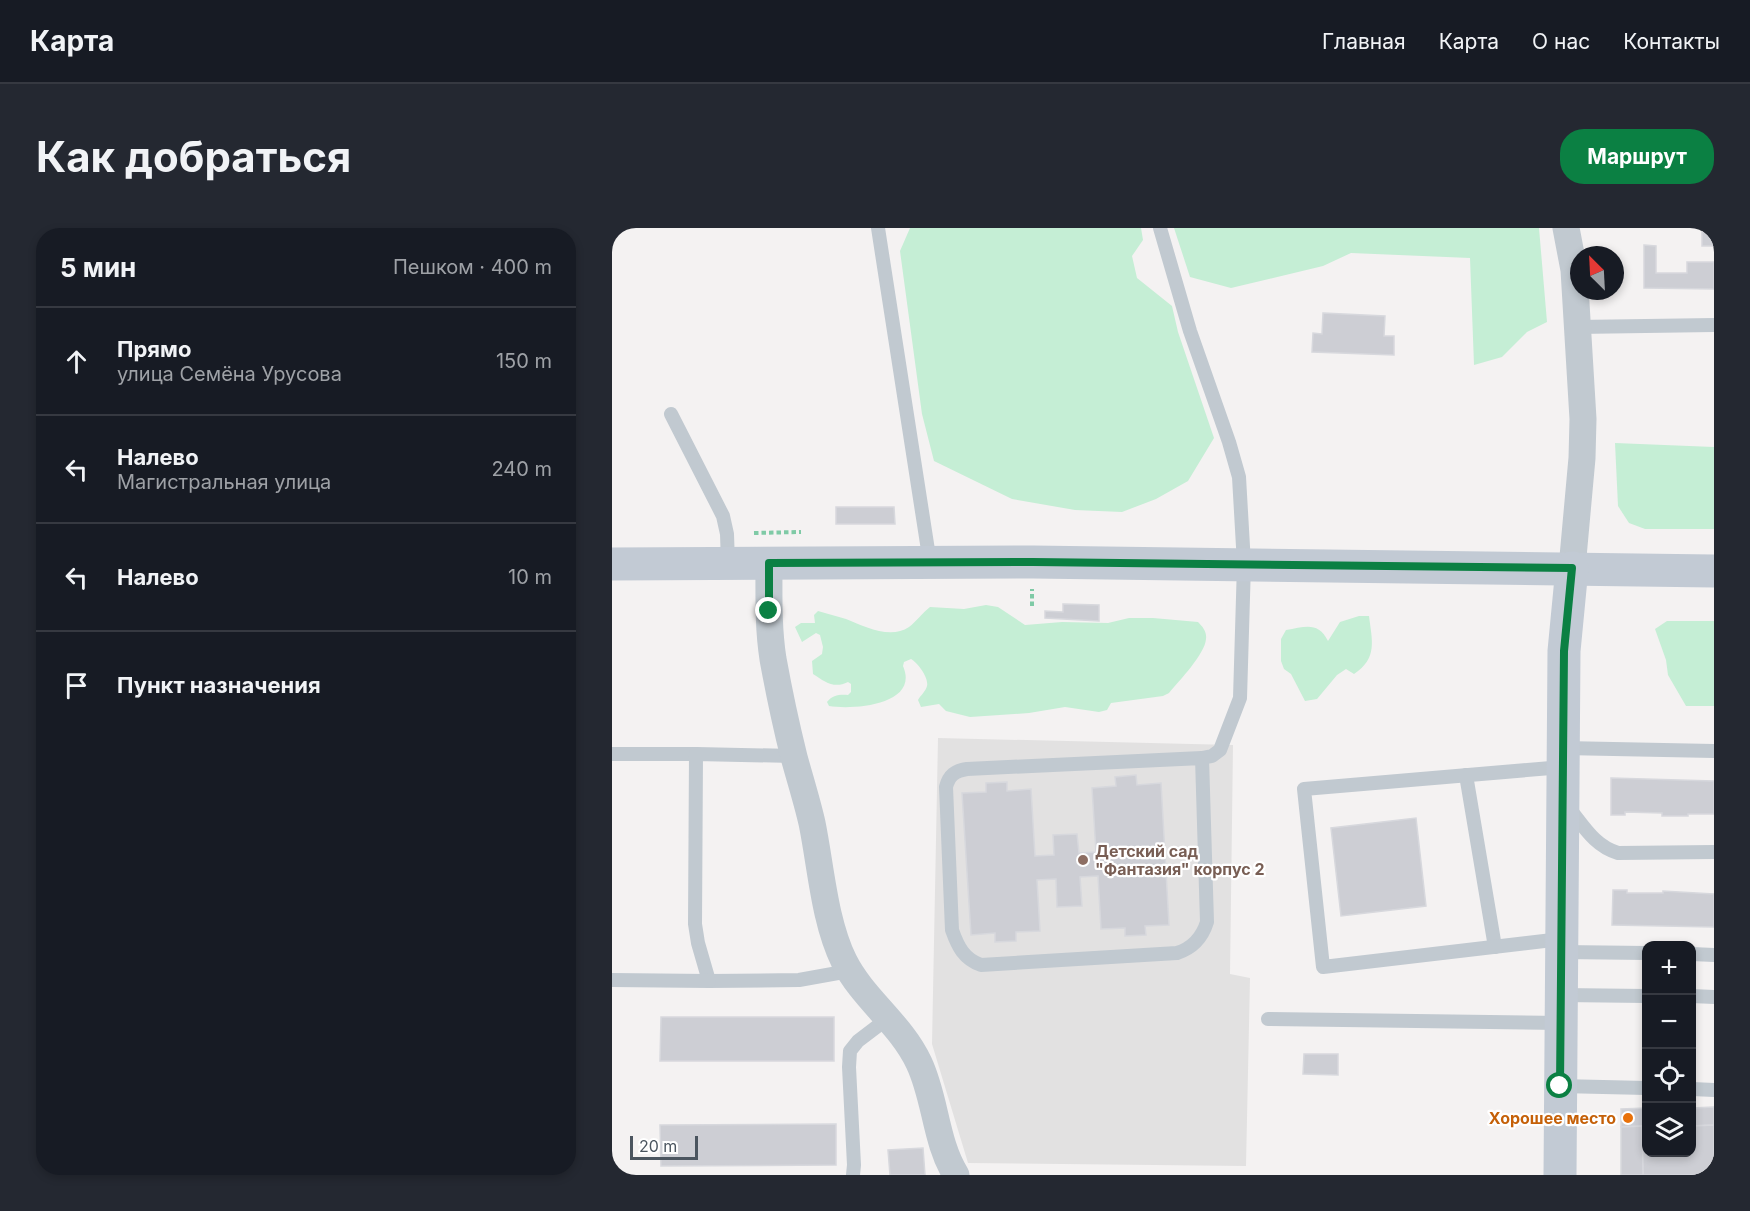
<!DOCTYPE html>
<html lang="ru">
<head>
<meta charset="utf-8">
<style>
  :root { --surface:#171b24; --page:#242831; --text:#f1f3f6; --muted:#9ea1a6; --line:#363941; --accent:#0b8043 }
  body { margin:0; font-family:Inter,sans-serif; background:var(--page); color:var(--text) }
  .controls { position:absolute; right:18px; bottom:18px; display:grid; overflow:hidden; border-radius:12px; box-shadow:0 3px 9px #0003 }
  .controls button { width:54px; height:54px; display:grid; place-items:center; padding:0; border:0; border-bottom:2px solid var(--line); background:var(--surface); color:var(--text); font:30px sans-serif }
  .compass { position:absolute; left:958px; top:18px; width:54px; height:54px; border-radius:50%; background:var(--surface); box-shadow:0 3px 9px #0003; rotate:336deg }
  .scale { position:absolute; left:18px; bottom:15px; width:68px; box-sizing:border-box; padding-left:6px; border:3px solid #4b555f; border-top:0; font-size:16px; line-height:21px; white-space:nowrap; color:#4b555f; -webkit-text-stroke:4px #fff; paint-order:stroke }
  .stop { position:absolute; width:18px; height:18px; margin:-14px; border:4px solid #0b8043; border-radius:50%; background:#fff }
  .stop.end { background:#0b8043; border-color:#fff; box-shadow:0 2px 6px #0008 }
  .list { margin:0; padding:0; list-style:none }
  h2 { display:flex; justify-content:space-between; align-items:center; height:78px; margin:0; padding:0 24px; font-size:26px }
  h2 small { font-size:20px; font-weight:400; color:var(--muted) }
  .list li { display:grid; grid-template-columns:39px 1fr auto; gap:18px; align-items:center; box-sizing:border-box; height:108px; padding:0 24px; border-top:2px solid var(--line) }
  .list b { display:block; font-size:22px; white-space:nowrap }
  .list p { margin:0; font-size:20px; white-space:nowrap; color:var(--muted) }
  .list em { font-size:20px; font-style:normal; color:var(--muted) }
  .icon { flex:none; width:33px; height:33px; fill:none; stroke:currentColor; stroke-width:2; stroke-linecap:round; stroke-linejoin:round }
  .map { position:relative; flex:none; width:1102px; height:947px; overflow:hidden; border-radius:24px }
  header { display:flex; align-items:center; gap:36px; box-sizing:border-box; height:84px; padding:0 30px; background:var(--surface); border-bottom:2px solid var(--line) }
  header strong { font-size:28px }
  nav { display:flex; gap:33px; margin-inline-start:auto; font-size:21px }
  .intro { display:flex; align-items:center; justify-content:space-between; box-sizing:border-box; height:144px; padding:0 36px }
  h1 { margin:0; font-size:42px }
  .button { padding:15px 27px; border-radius:24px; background:var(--accent); color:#fff; font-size:21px; font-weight:700 }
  main { display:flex; gap:36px; padding:0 36px }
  aside { flex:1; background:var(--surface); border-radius:24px; box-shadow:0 3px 9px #0003 }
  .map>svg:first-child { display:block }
</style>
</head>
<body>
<header>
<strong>Карта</strong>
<nav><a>Главная</a><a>Карта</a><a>О нас</a><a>Контакты</a></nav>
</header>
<div class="intro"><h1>Как добраться</h1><a class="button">Маршрут</a></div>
<main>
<aside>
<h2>5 мин<small>Пешком · 400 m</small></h2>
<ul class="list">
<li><svg class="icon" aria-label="ahead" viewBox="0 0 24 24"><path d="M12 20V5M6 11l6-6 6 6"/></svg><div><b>Прямо</b><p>улица Семёна Урусова</p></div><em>150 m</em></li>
<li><svg class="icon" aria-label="left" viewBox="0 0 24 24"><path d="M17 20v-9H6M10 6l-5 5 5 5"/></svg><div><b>Налево</b><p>Магистральная улица</p></div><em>240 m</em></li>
<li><svg class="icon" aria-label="left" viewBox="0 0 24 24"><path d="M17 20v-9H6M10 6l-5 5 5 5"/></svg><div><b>Налево</b></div><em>10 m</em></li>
<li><svg class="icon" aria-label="arrive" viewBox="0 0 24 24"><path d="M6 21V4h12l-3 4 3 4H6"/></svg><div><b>Пункт назначения</b></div></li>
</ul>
</aside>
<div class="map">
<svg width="1102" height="947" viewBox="0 0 1102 947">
  <rect width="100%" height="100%" fill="#f4f2f2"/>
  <polygon fill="#e2e1e1" points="326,510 621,517 618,746 638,750 634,938 356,935 320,816"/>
  <g fill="#c5eed5">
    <polygon points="298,0 529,0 531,12 520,28 525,50 560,78 566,104 602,210 576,253 544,271 510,284 463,282 400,271 322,233 310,186 288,23"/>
    <polygon points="562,0 927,0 935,94 915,104 890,129 862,137 858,30 739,25 711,38 619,60 578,49"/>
    <polygon points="1003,215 1102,219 1102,301 1033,301 1017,295 1006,278"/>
    <path d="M374,377L386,379L413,397L450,394L496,395L517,390H541L586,394C591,399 595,404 594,411C593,426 567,453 557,465L551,468L499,475L495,482L487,484L453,479L417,485L358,489L334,483L327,476L309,479L306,472C308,468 314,463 315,458C317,450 306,435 299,431L292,434L291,438C308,477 241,482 217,478L215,474C220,467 229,466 236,467L239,464V456L236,454C222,461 213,454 201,446L200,433L210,426L211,419L208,407L204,405L190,414L183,399L189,395H203L202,387L206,383C215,386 225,388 234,391C252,398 278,412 297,399C304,394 310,385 318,379L352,381Z"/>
    <path d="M747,388H757C760,413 766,430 742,446L734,441L725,447L705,471L693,473L679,446L672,441L669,433V411L674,402C693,399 706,393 716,413L728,394Z"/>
    <polygon points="1055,393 1102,393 1102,478 1074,478 1056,447 1054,432 1043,401"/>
  </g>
  <g fill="#cdced4" stroke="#d7d8dd" stroke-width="1.5">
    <rect x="1090" y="0" width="12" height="18"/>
    <polygon points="1032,17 1044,18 1044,45 1075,45 1075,34 1102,34 1102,61 1032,60"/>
    <polygon points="711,85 773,88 772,108 782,108 782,127 700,124 701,105 710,106"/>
    <polygon points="224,279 282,279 283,296 224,296"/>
    <polygon points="451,376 487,377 487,393 433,390 433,383 451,384"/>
    <polygon points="524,547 525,557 549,555 557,697 533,698 534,707 513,708 513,700 489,701 486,648 468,649 470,678 445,679 444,651 425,652 428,703 404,704 404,713 383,714 383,705 359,707 350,565 374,564 374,555 395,554 395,563 419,561 423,628 442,627 441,607 465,606 467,625 484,624 480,560 504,558 503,549"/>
    <polygon points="999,550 1102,553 1102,586 1076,586 1076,588 1050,588 1050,585 1013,584 1013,587 999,587"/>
    <polygon points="804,590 814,678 729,688 719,600"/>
    <polygon points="1001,662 1015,662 1015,665 1051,665 1051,663 1102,666 1102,699 1000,697"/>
    <polygon points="49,789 222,789 222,833 48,833"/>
    <polygon points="692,826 726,826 726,847 691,846"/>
    <polygon points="1102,879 1102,897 1080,898 1080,880"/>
    <polygon points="1034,880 1034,898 1009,899 1009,881"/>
    <polygon points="224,896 224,937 49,938 48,897"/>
    <polygon points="1102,897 1102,947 1031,947 1030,898 1034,898 1034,924 1080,924 1080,898"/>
    <polygon points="1030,898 1031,947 1009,947 1009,899"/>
    <polygon points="311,920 313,947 278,947 276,922"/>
  </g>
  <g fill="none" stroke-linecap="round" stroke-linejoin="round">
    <g stroke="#7fcaa6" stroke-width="4" stroke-dasharray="4.5 3" stroke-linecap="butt">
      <polyline points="142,305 189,304"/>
      <polyline points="420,378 420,361"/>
    </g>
    <g stroke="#c1c9d0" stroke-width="14">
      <polyline points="266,0 318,335"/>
      <path d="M548,0L578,103L617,214L627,249L632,336L628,470L608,522L600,528L590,530L355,541C343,543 337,547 334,559L340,702C346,719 352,731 369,737L565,725C581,720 590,710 595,694L590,530"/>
      <polyline points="965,99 1102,97"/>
      <polyline points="59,186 111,288 115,306 116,335"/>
      <polyline points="951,520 1102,523"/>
      <polyline points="0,526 84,526"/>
      <polyline points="182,528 84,526 83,696 86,715 97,753 187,752 237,743"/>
      <polyline points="854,547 883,719"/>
      <path d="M956,579C971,597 982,618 1006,625L1102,624"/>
      <polyline points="949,711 711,739 692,561 951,539"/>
      <polyline points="950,724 1034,725"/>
      <polyline points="1080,726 1102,727"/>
      <polyline points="0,752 97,753"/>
      <polyline points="950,767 1034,768"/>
      <polyline points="1080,768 1102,769"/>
      <polyline points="656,791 948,795"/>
      <polyline points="948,858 1034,860"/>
      <polyline points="1080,861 1102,862"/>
      <polyline points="241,947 242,937 237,839 238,823 246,813 275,791"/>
    </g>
    <g stroke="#c1c9d0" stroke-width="27">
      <polyline points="954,0 962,42 971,191 970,230 960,340"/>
      <path d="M157,335C157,367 156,399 161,431C167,464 174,497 182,529C188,551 195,573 200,595C209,639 212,692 232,733C251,771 289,796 307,835C324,871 323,913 344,947"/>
    </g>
    <g stroke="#c2cad4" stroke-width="33">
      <polyline points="0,336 421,334 1102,343"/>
      <polyline points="948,947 952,423 960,340"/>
    </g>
  </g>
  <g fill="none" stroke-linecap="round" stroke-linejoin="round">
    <polyline stroke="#0b8043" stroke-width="8" points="157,383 157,335 421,334 960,340 952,423 948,858"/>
  </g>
  <circle fill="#8d6e63" stroke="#fff" stroke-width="2" cx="471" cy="632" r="6"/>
  <circle fill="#e8710a" stroke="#fff" stroke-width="2" cx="1016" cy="890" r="6"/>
  <g text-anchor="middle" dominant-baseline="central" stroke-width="4.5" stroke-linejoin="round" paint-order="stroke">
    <g font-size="16" font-weight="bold" fill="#785e54" stroke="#fff" text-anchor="start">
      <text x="483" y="623">Детский сад<tspan x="483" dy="18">"Фантазия" корпус 2</tspan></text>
    </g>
    <g font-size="16" font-weight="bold" fill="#c56008" stroke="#fff" text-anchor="end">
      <text x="1004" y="890">Хорошее место</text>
    </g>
  </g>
</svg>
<div class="controls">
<button>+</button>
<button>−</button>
<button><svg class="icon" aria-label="locate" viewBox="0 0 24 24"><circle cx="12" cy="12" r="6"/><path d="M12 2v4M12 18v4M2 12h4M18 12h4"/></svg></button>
<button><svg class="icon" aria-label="layers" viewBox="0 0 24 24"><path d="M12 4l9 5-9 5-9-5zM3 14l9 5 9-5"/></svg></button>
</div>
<svg class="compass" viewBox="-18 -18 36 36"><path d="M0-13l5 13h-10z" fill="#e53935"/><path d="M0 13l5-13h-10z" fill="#9ea1a6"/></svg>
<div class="scale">20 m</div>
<div class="stop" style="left:948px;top:858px"></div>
<div class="stop end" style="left:157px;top:383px"></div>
</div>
</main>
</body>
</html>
